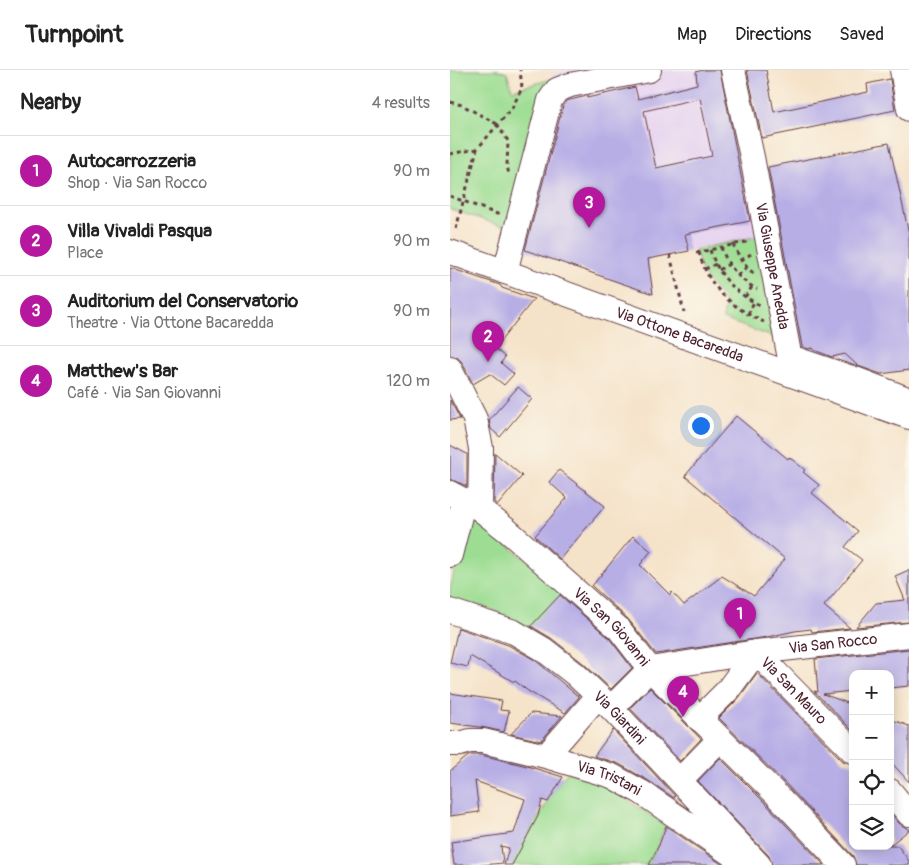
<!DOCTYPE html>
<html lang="en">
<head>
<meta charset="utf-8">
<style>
  :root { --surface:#fff; --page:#f2f2f2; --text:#222; --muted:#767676; --line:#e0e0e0; --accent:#b5179e }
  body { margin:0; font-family:Pangolin,sans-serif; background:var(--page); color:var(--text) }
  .controls { position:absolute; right:15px; bottom:15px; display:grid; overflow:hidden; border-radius:10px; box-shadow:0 2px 12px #0003 }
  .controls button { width:45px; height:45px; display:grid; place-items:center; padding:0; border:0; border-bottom:1px solid var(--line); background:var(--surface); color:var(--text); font:25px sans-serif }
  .you { position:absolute; left:250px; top:355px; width:18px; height:18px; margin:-12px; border:4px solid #fff; border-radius:50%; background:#1a73e8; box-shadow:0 0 0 8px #1a73e833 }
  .badge { display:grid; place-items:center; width:32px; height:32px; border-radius:50%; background:var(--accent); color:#fff; font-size:16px; font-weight:700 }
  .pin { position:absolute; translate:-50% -41px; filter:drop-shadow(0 1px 2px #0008) }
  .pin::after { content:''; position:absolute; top:26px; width:18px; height:15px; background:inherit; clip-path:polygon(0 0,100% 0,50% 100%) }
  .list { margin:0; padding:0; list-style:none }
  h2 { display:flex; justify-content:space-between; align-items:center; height:65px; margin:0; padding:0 20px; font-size:21px }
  h2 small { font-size:16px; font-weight:400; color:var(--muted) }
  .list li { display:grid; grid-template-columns:32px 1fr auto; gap:15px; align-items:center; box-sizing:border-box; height:70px; padding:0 20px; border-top:1px solid var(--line) }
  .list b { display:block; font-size:19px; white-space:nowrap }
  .list p { margin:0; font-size:16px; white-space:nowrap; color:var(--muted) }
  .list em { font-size:16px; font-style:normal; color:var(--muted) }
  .icon { flex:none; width:28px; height:28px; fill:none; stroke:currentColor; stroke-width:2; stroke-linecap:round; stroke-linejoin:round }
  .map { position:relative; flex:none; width:459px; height:795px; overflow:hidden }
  header { display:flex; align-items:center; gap:30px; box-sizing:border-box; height:70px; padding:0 25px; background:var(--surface); border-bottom:1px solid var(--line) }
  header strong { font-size:24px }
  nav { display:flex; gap:28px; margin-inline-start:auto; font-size:18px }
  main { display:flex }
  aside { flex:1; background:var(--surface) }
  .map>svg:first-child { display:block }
</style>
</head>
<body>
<header>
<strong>Turnpoint</strong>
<nav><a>Map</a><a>Directions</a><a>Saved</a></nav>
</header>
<main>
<aside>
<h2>Nearby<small>4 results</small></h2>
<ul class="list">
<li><span class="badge">1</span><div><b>Autocarrozzeria</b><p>Shop · Via San Rocco</p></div><em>90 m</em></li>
<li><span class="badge">2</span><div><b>Villa Vivaldi Pasqua</b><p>Place</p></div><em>90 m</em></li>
<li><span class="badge">3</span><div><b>Auditorium del Conservatorio</b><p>Theatre · Via Ottone Bacaredda</p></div><em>90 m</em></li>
<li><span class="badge">4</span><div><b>Matthew's Bar</b><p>Café · Via San Giovanni</p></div><em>120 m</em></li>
</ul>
</aside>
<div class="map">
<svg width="459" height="795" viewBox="0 0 459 795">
  <rect width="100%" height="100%" fill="#fbf7ec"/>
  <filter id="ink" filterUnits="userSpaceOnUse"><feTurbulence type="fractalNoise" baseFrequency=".02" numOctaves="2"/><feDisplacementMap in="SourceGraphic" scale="10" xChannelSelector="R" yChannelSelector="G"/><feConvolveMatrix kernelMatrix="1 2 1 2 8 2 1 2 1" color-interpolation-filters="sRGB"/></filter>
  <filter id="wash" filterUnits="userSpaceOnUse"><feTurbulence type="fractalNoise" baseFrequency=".0096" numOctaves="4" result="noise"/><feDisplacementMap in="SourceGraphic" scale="20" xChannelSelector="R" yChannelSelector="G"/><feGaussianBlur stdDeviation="1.12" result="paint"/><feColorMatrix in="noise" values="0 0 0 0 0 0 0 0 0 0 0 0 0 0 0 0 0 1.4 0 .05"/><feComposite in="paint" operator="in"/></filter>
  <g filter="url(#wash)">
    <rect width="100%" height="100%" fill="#f5e3c9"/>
    <polygon fill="#e6d2f0" points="120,0 289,0 309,166 198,189 203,224 70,179 103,14 102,4"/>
    <g fill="#9ddd93" stroke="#747e5f">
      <polygon points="0,0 49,0 57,3 62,20 102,9 103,14 61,159 0,139"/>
      <polygon points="309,166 331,270 273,249 275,235 273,229 257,210 251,199 245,180"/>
      <path d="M17,447L33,456L115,520L80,558C51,543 33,534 0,531V519Z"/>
      <polygon points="119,702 152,714 216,755 199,795 60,795 98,731 113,707"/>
    </g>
    <g id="blocks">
      <g fill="#b7aee6" fill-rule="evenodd">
        <path d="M253,0H270L300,151L235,164L239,181L198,189L203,224L75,180L113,36L116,31L137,26V28L185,17L188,29L247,14L246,2ZM250,28L262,86L206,98L194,41Z"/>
        <polygon points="297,0 316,0 324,42 418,22 417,14 440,9 445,40 312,68"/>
        <polygon points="439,73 459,164 459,300 431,304 408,296 395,284 382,287 364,280 363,278 358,279 352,276 318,97"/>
        <polygon points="0,198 50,215 52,218 84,229 45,278 55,287 51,293 64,304 54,315 40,304 23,314 12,292 7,287 0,285"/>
        <polygon points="68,317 82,329 50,367 41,359 39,350"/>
        <polygon points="0,330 10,349 0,350"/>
        <polygon points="286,346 338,389 339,387 355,400 353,402 369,415 362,423 408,461 395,477 412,490 374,536 400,558 362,562 361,559 345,561 317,567 206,584 178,549 142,516 183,466 201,481 190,495 220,525 222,522 234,535 272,506 304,526 335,489 235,406"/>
        <polygon points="0,375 17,384 17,416 0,409"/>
        <polygon points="45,383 72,406 48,435 44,432"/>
        <polygon points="109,400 155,436 110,489 85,466 117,428 99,412"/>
        <polygon points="459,500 459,552 406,557 426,533 455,530 445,506"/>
        <polygon points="110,525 159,568 182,598 161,619 133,593 101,568 81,556"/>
        <polygon points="8,558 58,575 85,590 129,627 115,643 78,621 65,611 64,612 20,586 18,597 0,593"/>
        <polygon points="459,579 459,616 440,618 440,604 403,604 403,621 373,624 403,635 403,661 364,621 368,622 365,589"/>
        <polygon points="307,603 393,691 403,694 403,776 448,776 459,791 459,795 406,795 403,786 337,715 269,648 288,629"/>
        <polygon points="200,618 251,669 230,691 180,638"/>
        <polygon points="0,623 52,631 50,640 59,641 54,662 36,658 0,653"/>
        <polygon points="81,643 112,646 91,671 61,664"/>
        <polygon points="440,649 459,656 459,712 440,691"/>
        <polygon points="163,660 225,726 224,728 199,711 169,694 144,686"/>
        <polygon points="22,685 31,685 77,696 113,707 98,732 92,730 88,746 62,795 54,795 59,778 51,776 53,793 32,795 4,795 1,772 64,763 75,729 25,711 29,742 0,746 0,701 18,686"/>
        <polygon points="270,688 317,735 374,795 322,795 319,786 248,711"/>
        <polygon points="440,743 449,753 459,760 440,775"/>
        <polygon points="216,756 273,795 199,795 209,775"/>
      </g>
    </g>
  </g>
  <g filter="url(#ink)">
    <use href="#blocks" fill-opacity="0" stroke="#643c43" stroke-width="1"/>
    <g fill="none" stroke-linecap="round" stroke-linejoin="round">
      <g stroke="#643c43" stroke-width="26">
        <g id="minor">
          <path id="s1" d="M283,0L302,87L343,305"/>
          <polyline points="452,0 459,39"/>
          <path id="s2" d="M0,182L459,347"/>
          <polyline points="55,202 100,30 107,20 120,15 199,0"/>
          <polyline points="346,289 405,309 457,329"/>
          <polyline points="0,299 25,349 31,378 30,439"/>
          <path id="s3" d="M0,423L30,439L58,461L169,559L200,599L327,725L393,795"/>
          <polyline points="0,485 14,430"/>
          <path id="s4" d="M0,541L64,562L93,579L125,604L161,638L309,795"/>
          <path id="s5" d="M306,582L403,681"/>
          <path id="s6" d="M161,638L200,599L306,582L459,565"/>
          <polyline points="249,649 277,621 306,582"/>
          <path id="s7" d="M0,674H10L20,671H33L96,686L162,706L191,722L290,790"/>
          <polyline points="96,686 148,626"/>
          <polyline points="230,710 269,670"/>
          <polyline points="440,721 459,744"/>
        </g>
      </g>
      <g stroke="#643c43" stroke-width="3" stroke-dasharray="4 4" stroke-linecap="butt">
        <polyline points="0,32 12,35 47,54"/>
        <polyline points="47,54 58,71 57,95 59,105"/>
        <polyline points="0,84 27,79"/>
        <polyline points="0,126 47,144 51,143"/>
        <polyline points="6,159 27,79 62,38 72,18 70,0"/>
        <polyline points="283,174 292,192 304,204"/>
        <path d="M271,177C277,195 290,211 307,219"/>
        <path d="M260,180C268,205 286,224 310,235"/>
        <path d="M249,182C257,216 282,238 314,252"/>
        <polyline points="246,183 295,172 297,175"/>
        <polyline points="220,185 234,242"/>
        <polyline points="291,190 301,184"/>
        <polyline points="255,199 266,194"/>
        <polyline points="269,200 279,194"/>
        <polyline points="288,205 297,197"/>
        <polyline points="295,227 302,217"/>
        <polyline points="298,244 304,232"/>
      </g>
      <use href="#minor" stroke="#fff" stroke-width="24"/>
    </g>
  </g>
  <g text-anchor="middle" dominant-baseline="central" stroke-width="4.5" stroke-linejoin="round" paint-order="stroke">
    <g font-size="15" fill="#4a1f2b" stroke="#fbf7ec">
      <text stroke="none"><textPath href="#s1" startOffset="200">Via Giuseppe Anedda</textPath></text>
      <text stroke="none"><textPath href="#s2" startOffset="244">Via Ottone Bacaredda</textPath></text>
      <text stroke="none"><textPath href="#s3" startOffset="211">Via San Giovanni</textPath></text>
      <text stroke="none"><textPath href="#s6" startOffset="240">Via San Rocco</textPath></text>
      <text stroke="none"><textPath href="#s5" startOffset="54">Via San Mauro</textPath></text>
      <text stroke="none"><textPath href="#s4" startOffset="204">Via Giardini</textPath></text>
      <text stroke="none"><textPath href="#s7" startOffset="165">Via Tristani</textPath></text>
    </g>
  </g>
</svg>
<div class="controls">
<button>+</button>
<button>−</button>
<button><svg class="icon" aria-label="locate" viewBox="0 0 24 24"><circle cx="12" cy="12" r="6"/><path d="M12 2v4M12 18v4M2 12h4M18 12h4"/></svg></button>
<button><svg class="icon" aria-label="layers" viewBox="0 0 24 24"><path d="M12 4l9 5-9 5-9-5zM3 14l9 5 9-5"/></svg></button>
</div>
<div class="you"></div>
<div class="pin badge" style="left:290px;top:569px">1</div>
<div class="pin badge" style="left:38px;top:292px">2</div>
<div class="pin badge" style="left:139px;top:158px">3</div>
<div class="pin badge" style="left:233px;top:647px">4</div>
</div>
</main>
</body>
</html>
